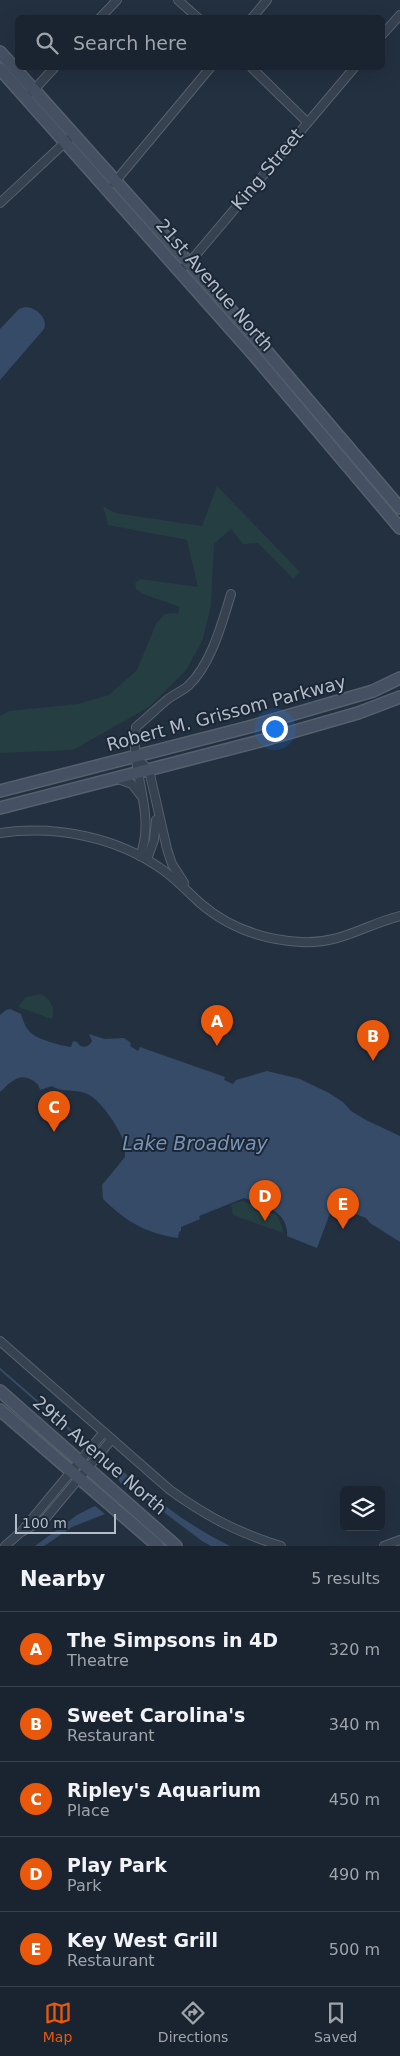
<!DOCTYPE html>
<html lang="en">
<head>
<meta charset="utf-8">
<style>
  :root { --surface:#1a2430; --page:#232c38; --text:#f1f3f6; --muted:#9fa4ab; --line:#38414c; --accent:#ea580c }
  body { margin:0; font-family:"DejaVu Sans",sans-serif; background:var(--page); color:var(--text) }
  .controls { position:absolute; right:15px; bottom:15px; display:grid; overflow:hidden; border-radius:8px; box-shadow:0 5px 20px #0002 }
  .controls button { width:45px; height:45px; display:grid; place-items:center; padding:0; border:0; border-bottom:1px solid var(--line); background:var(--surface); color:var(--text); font:25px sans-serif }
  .scale { position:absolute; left:15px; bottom:12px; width:101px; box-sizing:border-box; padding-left:5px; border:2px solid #b3bdca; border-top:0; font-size:14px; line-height:18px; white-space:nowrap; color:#b3bdca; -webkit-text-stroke:4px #1c2735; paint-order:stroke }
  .you { position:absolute; left:274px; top:728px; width:18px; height:18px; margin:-12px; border:4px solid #fff; border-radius:50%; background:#1a73e8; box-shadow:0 0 0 8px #1a73e833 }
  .badge { display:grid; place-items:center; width:32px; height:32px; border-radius:50%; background:var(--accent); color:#fff; font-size:16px; font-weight:700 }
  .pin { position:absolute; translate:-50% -41px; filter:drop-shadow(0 1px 2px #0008) }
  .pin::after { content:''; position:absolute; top:26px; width:18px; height:15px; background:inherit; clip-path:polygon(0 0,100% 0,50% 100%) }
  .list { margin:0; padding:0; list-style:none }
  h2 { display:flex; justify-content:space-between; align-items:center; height:65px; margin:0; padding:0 20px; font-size:21px }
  h2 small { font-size:16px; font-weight:400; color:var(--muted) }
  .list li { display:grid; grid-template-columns:32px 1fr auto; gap:15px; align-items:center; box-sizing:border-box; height:75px; padding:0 20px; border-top:1px solid var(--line) }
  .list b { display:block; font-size:19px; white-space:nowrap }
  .list p { margin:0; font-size:16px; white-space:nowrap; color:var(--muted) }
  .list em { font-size:16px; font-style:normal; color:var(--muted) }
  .icon { flex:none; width:28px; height:28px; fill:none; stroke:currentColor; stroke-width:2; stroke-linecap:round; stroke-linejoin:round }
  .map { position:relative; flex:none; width:400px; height:1546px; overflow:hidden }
  .search { position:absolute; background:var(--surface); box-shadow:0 5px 20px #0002; left:15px; right:15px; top:15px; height:55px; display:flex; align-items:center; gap:12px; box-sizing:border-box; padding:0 18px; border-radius:8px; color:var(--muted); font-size:19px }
  .sheet { height:440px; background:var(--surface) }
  nav { display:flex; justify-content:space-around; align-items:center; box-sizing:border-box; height:70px; border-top:1px solid var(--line); background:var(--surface); font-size:14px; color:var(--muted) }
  nav a { display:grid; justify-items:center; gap:2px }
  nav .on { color:var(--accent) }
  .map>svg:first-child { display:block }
</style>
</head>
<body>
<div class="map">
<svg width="400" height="1546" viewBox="0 0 400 1546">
  <rect width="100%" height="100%" fill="#233040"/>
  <g fill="#253e41">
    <polygon points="217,486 300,572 293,579 258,543 243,544 231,529 214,544 211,605 203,639 187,669 149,707 73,750 0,753 0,716 9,711 78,704 109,695 137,670 156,624 164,614 178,613 180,607 143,594 136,589 135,583 140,579 198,587 187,540 108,525 103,506 115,513 202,526"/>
    <path d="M41,994C51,1000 56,1008 52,1019L18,1007L26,997Z"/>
    <polygon points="243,1201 277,1215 282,1227 283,1233 233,1215 231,1204"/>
  </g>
  <g fill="#354b68">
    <path d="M25,307C36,307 48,318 44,329L0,380V329L19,309Z"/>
    <path d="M10,1009L21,1014C23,1020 25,1027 30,1032C36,1039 62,1046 71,1047L73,1041L77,1042L80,1046C86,1048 89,1046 92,1041L89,1034L104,1039L124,1038L131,1043L130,1046L138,1051L140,1047L225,1077L224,1080L233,1084L236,1080L267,1071L300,1079L329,1093L343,1102L351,1111L366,1120L400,1136V1242L370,1223L366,1218L333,1205L317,1248L287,1236C289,1212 264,1205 244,1198L199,1216L200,1219L181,1227V1231L179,1232L178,1238C145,1233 127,1222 103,1199L102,1185L125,1157C125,1154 125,1149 125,1146C122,1131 99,1097 85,1093C73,1089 62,1093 52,1086L40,1090C39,1085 37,1083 32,1080C19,1072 10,1083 0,1092V1015L6,1010Z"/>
    <path d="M108,1457C142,1491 187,1525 230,1546H211L202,1541L137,1492L122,1485L105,1460Z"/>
    <polygon points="95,1506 105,1514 72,1527 44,1546 35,1546 77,1515"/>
  </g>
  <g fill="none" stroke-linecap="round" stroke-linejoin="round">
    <polyline stroke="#354b68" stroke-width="2" points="0,1369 84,1442"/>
    <g stroke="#55606d" stroke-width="10">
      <g id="minor">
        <polyline points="178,0 198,18"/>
        <polyline points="100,18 117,0"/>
        <polyline points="252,18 267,0"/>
        <polyline points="382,35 400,15"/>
        <polyline points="252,68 307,122"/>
        <polyline points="32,92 54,68"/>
        <polyline points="114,183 210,68"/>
        <polyline points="0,203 74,134"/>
        <polyline points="179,270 189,263 354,68"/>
        <polyline points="135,757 149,770 167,849 172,864 184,883"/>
        <polyline points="118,779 132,784 142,797"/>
        <path d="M0,833C56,825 117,837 163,870C177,880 188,892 200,903C229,928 264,940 301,942C342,944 364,925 400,916"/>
        <path d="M140,856C157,812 129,772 136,727C147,718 157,708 168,699C175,694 182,691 188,686C211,665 222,623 231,594"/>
        <polyline points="147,859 154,840 156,820"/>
        <path d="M0,1341L170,1490C206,1516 238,1533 281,1546"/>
        <polyline points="23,1531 45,1519 112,1439"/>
        <polyline points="5,1546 21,1532 104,1432"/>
        <polyline points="384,1546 400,1540"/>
      </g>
    </g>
    <g stroke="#55606d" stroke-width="14">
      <g id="secondary">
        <polyline points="0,52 246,327 400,508"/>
        <polyline points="0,69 253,354 400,528"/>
        <polyline points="0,791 249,727 373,691 400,678"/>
        <polyline points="0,808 264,740 358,713 400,697"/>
        <polyline points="0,1391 176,1546"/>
        <polyline points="0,1410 158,1546"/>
      </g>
    </g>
    <use href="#minor" stroke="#374250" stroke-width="8"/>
    <use href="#secondary" stroke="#455163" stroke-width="11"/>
  </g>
  <g text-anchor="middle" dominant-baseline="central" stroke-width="4" stroke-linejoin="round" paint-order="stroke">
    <g font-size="18" fill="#b3bdca" stroke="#1c2735">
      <text transform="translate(267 169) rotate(-50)">King Street</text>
      <text transform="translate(215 285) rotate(49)">21st Avenue North</text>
      <text transform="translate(226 713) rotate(-15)">Robert M. Grissom Parkway</text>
      <text transform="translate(100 1455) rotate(41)">29th Avenue North</text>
    </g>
    <g font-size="19" font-style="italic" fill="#7993b4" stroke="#1c2735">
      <text x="195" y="1143">Lake Broadway</text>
    </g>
  </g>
</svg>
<div class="controls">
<button><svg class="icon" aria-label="layers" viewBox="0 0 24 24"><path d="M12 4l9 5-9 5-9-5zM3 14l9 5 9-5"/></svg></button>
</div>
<div class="scale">100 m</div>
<div class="you"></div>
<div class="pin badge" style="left:217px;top:1046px">A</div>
<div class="pin badge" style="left:373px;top:1061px">B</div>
<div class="pin badge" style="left:54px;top:1132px">C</div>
<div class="pin badge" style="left:265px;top:1221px">D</div>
<div class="pin badge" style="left:343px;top:1229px">E</div>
<div class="search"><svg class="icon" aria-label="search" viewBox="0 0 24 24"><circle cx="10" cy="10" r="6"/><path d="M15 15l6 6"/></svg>Search here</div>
</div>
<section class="sheet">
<h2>Nearby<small>5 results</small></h2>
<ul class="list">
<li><span class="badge">A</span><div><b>The Simpsons in 4D</b><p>Theatre</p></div><em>320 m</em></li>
<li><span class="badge">B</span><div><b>Sweet Carolina's</b><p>Restaurant</p></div><em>340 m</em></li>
<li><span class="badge">C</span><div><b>Ripley's Aquarium</b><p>Place</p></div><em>450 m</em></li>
<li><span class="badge">D</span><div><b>Play Park</b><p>Park</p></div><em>490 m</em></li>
<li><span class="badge">E</span><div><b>Key West Grill</b><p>Restaurant</p></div><em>500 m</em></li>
</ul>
</section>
<nav>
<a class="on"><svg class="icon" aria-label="map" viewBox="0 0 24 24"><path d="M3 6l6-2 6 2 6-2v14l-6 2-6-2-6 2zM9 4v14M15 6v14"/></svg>Map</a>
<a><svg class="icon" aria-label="directions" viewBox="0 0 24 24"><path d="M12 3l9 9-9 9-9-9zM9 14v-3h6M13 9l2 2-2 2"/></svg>Directions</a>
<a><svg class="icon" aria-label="saved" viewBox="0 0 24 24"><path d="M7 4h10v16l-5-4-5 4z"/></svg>Saved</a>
</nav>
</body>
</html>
